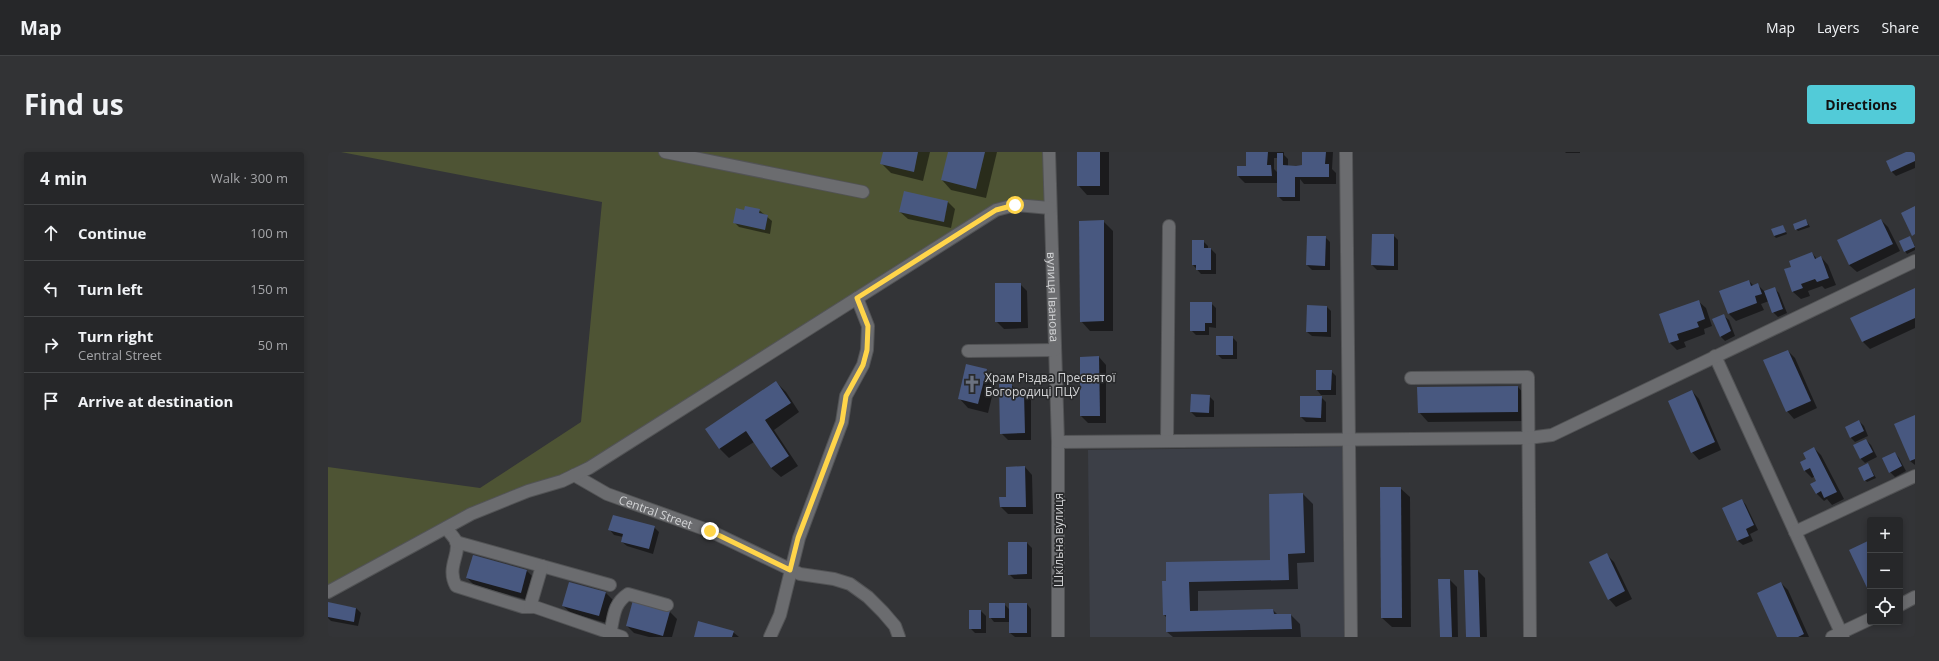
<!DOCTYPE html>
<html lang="en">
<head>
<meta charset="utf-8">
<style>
  :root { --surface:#262729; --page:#323335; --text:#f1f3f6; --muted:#a4a5a8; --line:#424446; --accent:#52cbd8 }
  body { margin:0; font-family:"Open Sans",sans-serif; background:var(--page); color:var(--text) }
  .controls { position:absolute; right:12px; bottom:12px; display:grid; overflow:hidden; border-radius:4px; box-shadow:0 2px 6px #0003 }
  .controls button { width:36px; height:36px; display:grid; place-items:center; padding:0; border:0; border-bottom:1px solid var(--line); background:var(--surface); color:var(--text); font:20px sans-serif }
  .stop { position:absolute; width:12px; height:12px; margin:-9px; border:3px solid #ffd54a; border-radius:50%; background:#fff }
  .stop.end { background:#ffd54a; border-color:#fff; box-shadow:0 1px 4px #0008 }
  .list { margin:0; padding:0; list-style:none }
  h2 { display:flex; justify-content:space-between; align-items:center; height:52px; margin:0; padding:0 16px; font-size:17px }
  h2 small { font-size:13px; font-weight:400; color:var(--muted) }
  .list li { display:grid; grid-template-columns:26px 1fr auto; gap:12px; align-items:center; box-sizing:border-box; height:56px; padding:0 16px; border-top:1px solid var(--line) }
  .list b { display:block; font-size:15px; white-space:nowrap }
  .list p { margin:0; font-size:13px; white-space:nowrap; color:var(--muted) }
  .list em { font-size:13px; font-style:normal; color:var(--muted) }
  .icon { flex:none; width:22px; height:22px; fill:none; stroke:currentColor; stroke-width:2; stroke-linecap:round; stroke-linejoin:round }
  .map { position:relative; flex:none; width:1587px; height:485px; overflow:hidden; border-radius:4px }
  header { display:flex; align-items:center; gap:24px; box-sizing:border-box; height:56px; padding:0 20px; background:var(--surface); border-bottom:1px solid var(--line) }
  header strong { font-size:19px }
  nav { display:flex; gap:22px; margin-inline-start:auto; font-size:14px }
  .intro { display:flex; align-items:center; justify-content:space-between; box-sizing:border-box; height:96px; padding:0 24px }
  h1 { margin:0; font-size:28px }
  .button { padding:10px 18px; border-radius:4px; background:var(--accent); color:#111; font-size:14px; font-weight:700 }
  main { display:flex; gap:24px; padding:0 24px }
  aside { flex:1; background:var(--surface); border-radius:4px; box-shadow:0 2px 6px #0003 }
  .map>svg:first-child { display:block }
</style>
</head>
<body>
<header>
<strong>Map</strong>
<nav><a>Map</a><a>Layers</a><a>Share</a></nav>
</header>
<div class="intro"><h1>Find us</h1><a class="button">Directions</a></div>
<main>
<aside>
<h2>4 min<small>Walk · 300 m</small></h2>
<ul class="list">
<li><svg class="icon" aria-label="ahead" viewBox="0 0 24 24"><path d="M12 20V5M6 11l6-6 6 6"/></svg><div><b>Continue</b></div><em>100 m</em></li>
<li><svg class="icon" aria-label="left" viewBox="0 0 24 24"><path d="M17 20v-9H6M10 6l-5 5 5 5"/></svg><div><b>Turn left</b></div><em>150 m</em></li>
<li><svg class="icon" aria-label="right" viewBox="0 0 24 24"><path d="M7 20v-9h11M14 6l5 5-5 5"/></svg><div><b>Turn right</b><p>Central Street</p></div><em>50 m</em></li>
<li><svg class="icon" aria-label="arrive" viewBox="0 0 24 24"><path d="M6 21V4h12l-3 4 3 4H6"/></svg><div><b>Arrive at destination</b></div></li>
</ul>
</aside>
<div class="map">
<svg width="1587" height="485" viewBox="0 0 1587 485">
  <rect width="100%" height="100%" fill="#333437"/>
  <polygon fill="#3c3f47" points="1015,295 1017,485 762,485 760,298"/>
  <polygon fill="#4e5434" points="13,0 721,0 722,56 687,53 261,316 200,339 0,440 0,315 152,336 253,270 274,50"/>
  <g fill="#0007" fill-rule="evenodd">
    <polygon points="556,0 602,0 595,29 563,21 553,11"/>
    <polygon points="621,0 669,0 658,46 623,38 614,28"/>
    <polygon points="750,0 781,0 781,43 759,43 750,33"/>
    <path d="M919,0H956V3L960,7V14L969,16V14H975V0H1005L1004,17L1008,21V32H976L972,27V49H955L950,44V31H917L910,24L919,15ZM946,6H950V21L946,17Z"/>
    <polygon points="1237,0 1252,0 1252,1 1238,1"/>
    <polygon points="1581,0 1587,0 1587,16 1568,24 1564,20 1559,10"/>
    <polygon points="620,50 627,57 623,76 580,67 572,60"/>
    <polygon points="431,58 444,69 442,82 411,75 406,70 417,59"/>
    <polygon points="1478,68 1482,75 1470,79 1468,77"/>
    <polygon points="1553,68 1560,75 1572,99 1529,120 1521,113"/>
    <polygon points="775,69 785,79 785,179 762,179 753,169"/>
    <polygon points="1455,74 1459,82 1448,86 1446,84"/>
    <polygon points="1065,83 1070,88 1070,118 1049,118 1044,113"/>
    <polygon points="980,85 997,85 1002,90 1002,118 984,118 979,113"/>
    <polygon points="1582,85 1587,94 1587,98 1579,102 1577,99"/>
    <polygon points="875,89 880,94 880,97 883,97 888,102 888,122 873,122 865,113"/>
    <polygon points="1484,101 1489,107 1493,105 1500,113 1508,133 1497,137 1494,134 1480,139 1482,144 1473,147 1465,140 1457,118 1465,115"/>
    <polygon points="1421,129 1426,134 1430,133 1437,140 1446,136 1451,141 1459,161 1450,165 1445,160 1441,149 1433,152 1436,158 1408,169 1401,162"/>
    <polygon points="692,132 699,139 700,176 676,177 668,169"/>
    <polygon points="1587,137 1587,176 1542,197 1535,190"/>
    <polygon points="1370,149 1378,156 1384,174 1376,177 1377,182 1356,190 1358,195 1349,198 1342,191"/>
    <polygon points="883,151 888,156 888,176 881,175 881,183 868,183 863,178"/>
    <polygon points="999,155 1003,159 1003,185 984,184 979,180"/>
    <polygon points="1396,164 1401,168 1407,184 1397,189 1392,184"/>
    <polygon points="904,185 909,190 909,207 894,207 889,202"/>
    <polygon points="1460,199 1467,206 1489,256 1466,267 1459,259"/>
    <polygon points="771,205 778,213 778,271 760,271 753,264"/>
    <polygon points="658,218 668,228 660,261 640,256 631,246"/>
    <polygon points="1003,219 1008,224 1008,243 993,243 989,238"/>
    <polygon points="448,230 458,240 471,260 446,278 470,314 453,325 443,316 426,290 401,306 392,297 379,278"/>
    <polygon points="683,233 703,248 703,288 680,288 673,281"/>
    <polygon points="1190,235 1199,245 1199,269 1100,270 1091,260"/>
    <polygon points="1364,239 1371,247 1393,298 1371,308 1364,300"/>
    <polygon points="881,244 886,249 886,265 868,265 863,260"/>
    <polygon points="993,245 998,250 998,270 978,270 973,265"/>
    <polygon points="1587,264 1587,313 1582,309"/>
    <polygon points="1531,269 1536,274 1540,284 1527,290 1523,286"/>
    <polygon points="1538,288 1543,293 1549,305 1537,311 1532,306"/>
    <polygon points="1486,296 1493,303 1516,347 1504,353 1499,347 1496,349 1488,341 1490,329 1487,324 1484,326 1477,319 1473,311 1479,307"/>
    <polygon points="1567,301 1571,306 1578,319 1567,325 1562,320"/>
    <polygon points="1540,312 1548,326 1539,330 1537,328"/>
    <polygon points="697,315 704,323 705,362 680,362 673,355"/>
    <polygon points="1072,336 1082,345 1083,475 1064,475 1054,466"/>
    <polygon points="975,342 985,352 986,410 969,411 970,437 870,439 870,459 945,458 950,463 963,463 972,472 973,485 845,485 839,480 839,466 836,463 839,430 943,409 942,343"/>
    <polygon points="1414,348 1418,353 1430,378 1422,382 1425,389 1415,393 1410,389"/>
    <polygon points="326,375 331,380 325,402 299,394 294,390 295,385 286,383 282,378"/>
    <polygon points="699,391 704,396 704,427 686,427 681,422"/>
    <polygon points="1278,402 1286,410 1304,447 1288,455 1281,447"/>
    <polygon points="199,419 206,426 200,448 146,433 139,426"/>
    <polygon points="1150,419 1157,426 1159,485 1139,485"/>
    <polygon points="1122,428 1129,435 1130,485 1113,485"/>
    <polygon points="1453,431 1460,438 1481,485 1450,485"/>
    <polygon points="278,441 285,448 279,471 243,461 235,454"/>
    <polygon points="305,450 342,460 349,467 344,485 321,485 306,481 299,474"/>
    <polygon points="1,452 28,456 33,461 30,474 3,469 0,466"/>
    <polygon points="676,452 682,458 699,452 703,457 703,485 687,485 682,481 682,470 666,470 662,465"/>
    <polygon points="653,459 658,464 658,481 647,481 642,476"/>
    <polygon points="405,480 411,485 367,485"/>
  </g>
  <g fill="#485880">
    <polygon points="555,0 590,0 586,20 552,12"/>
    <polygon points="620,0 657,0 648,37 613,28"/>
    <rect x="749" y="0" width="23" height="34"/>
    <polygon points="918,0 940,0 939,13 943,13 944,24 909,24 909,14 918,14"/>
    <polygon points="974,0 998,0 997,12 1001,12 1001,25 967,25 967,45 949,45 949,1 955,1 955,13 968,14 974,13"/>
    <polygon points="1578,0 1587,0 1587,9 1563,20 1558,9"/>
    <polygon points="576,39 620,49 616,70 571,60"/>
    <polygon points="417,54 432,57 431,61 440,63 437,78 405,71 408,56 416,58"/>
    <polygon points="1587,54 1587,82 1584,84 1573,61"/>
    <polygon points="1478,67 1480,73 1467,78 1465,72"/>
    <polygon points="1553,67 1565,92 1521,113 1509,88"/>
    <polygon points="776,68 776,169 752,170 751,69"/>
    <polygon points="1455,73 1458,80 1446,84 1443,77"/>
    <polygon points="1044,82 1066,82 1066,114 1043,113"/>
    <polygon points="979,84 998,84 997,114 978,113"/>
    <polygon points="1582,84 1587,95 1576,100 1571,89"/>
    <polygon points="864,88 876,88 876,96 883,96 883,118 868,118 868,113 864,113"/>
    <polygon points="1484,100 1487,107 1493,104 1501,126 1489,130 1487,127 1473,132 1475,136 1464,140 1456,117 1463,115 1461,109"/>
    <polygon points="1421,128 1423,134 1430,131 1434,142 1427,144 1429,151 1400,162 1391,139"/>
    <rect x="667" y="131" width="26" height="39"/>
    <polygon points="1447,135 1455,157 1444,161 1436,139"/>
    <polygon points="1587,136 1587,166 1534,190 1522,166"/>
    <polygon points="1371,148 1377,167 1369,170 1371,175 1349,182 1351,188 1341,191 1331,162"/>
    <polygon points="862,150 884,150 884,171 877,171 877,179 862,179"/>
    <polygon points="979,153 999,154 999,180 978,180"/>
    <polygon points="1396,162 1403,179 1392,185 1384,167"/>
    <rect x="888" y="184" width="17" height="19"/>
    <polygon points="1460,198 1483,249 1458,260 1435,208"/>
    <polygon points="771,204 772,264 752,264 752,205"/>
    <polygon points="638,212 659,217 650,252 630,247"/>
    <polygon points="988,218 1004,218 1003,238 988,238"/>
    <polygon points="448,229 463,251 437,268 461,304 443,316 418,279 391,297 377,277"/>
    <polygon points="671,232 684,232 684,240 696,240 697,281 672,282"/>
    <polygon points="1190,234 1190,260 1090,261 1089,235"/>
    <polygon points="1364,238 1387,290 1363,301 1340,249"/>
    <polygon points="863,242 882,243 881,261 862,260"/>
    <polygon points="972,244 994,244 993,266 972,265"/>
    <polygon points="1587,263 1587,307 1582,309 1566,272"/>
    <polygon points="1531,268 1536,279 1522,286 1517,275"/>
    <polygon points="1538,287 1545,300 1532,307 1525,293"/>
    <polygon points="1486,295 1509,340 1496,346 1493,339 1488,342 1482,332 1488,329 1482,316 1476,319 1472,310 1478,307 1475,301"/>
    <polygon points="1567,300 1574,314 1561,321 1554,306"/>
    <polygon points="1540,311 1546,324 1536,329 1530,316"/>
    <polygon points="697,314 698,355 672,355 671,345 678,345 678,315"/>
    <polygon points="1052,335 1073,335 1074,466 1053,466"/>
    <polygon points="975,341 977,401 960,402 961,428 861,430 862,459 945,457 946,462 963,462 964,477 838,480 838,463 835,463 834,429 838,429 838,410 942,408 941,342"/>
    <polygon points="1414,347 1426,373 1418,377 1421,384 1409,389 1394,356"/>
    <polygon points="285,363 327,374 321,397 293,390 295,382 280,378"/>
    <polygon points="1542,388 1542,442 1521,398"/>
    <polygon points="680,390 699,390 699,422 680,423"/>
    <polygon points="1279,401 1297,439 1280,448 1261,410"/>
    <polygon points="145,403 199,418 193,441 138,426"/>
    <polygon points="1136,418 1150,418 1152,485 1138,485"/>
    <polygon points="1110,427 1122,427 1124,485 1112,485"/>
    <polygon points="241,430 278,440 271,464 234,454"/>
    <polygon points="1453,430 1476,482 1470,485 1449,485 1429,441"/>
    <polygon points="305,448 342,459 335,484 298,474"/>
    <polygon points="0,450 28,456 26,470 0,465"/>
    <rect x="661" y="451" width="16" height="15"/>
    <rect x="681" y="451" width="18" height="30"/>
    <rect x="641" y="458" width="12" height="19"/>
    <polygon points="370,469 406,479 404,485 366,485"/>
  </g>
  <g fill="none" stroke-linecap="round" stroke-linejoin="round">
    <g stroke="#525355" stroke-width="14">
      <g id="minor">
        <polyline points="337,0 535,40"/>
        <path id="s1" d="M721,0L730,290V485"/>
        <polyline points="1018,0 1023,485"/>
        <polyline points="640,199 727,198"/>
        <polyline points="1387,204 1515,485"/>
        <polyline points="1083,226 1200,225 1202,485"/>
        <polyline points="839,289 841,74"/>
        <polyline points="730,290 1200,286 1224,283 1587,109"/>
        <path id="s2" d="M246,323L279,342L382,379L472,422L506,427L522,432L540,445L555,460L567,474L571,485"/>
        <path d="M118,376C121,380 126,385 128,389C133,402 118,415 128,434L195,455H207L294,485"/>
        <polyline points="1467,380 1587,324"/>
        <polyline points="128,390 282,433"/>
        <polyline points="0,440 143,362 200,339 234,329 261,316 668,58 687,53 722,56"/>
        <polyline points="1572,453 1587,445"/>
        <polyline points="202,455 214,414"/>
        <path d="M282,482C286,465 285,452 300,442L339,453"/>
        <polyline points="442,485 452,463 471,386 514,270 518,244 535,213 539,198 540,174 529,146"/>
        <polyline points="1504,485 1542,467"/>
      </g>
    </g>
    <use href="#minor" stroke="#6b6c6f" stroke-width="12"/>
  </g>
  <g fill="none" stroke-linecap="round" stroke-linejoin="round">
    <polyline stroke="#ffd54a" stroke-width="5" points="382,379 462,418 470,386 514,270 518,244 535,213 539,198 540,174 529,146 668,58 687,53"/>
  </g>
  <defs>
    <g id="church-bare" transform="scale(1.38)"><path d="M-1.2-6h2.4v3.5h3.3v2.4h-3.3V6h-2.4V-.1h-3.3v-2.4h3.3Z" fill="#6b7280" stroke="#292a2c" stroke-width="2.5" paint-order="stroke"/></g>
  </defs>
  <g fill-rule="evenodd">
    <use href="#church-bare" x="644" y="232"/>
  </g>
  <g text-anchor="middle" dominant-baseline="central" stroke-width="3.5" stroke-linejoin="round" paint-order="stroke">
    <g font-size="12" fill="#d2d3d5" stroke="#292a2c">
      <text stroke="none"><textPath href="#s1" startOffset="145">вулиця Іванова</textPath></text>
      <text stroke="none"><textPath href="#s2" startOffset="90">Central Street</textPath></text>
      <text transform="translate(730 388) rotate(-90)">Шкільна вулиця</text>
    </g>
    <g font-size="12" fill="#d2d3d5" stroke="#292a2c" text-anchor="start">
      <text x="657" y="225">Храм Різдва Пресвятої<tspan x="657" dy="14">Богородиці ПЦУ</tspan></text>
    </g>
  </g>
</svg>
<div class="controls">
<button>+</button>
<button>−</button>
<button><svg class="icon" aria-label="locate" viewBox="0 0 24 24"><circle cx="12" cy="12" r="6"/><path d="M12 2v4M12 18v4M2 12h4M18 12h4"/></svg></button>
</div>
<div class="stop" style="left:687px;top:53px"></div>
<div class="stop end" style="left:382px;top:379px"></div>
</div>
</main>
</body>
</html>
